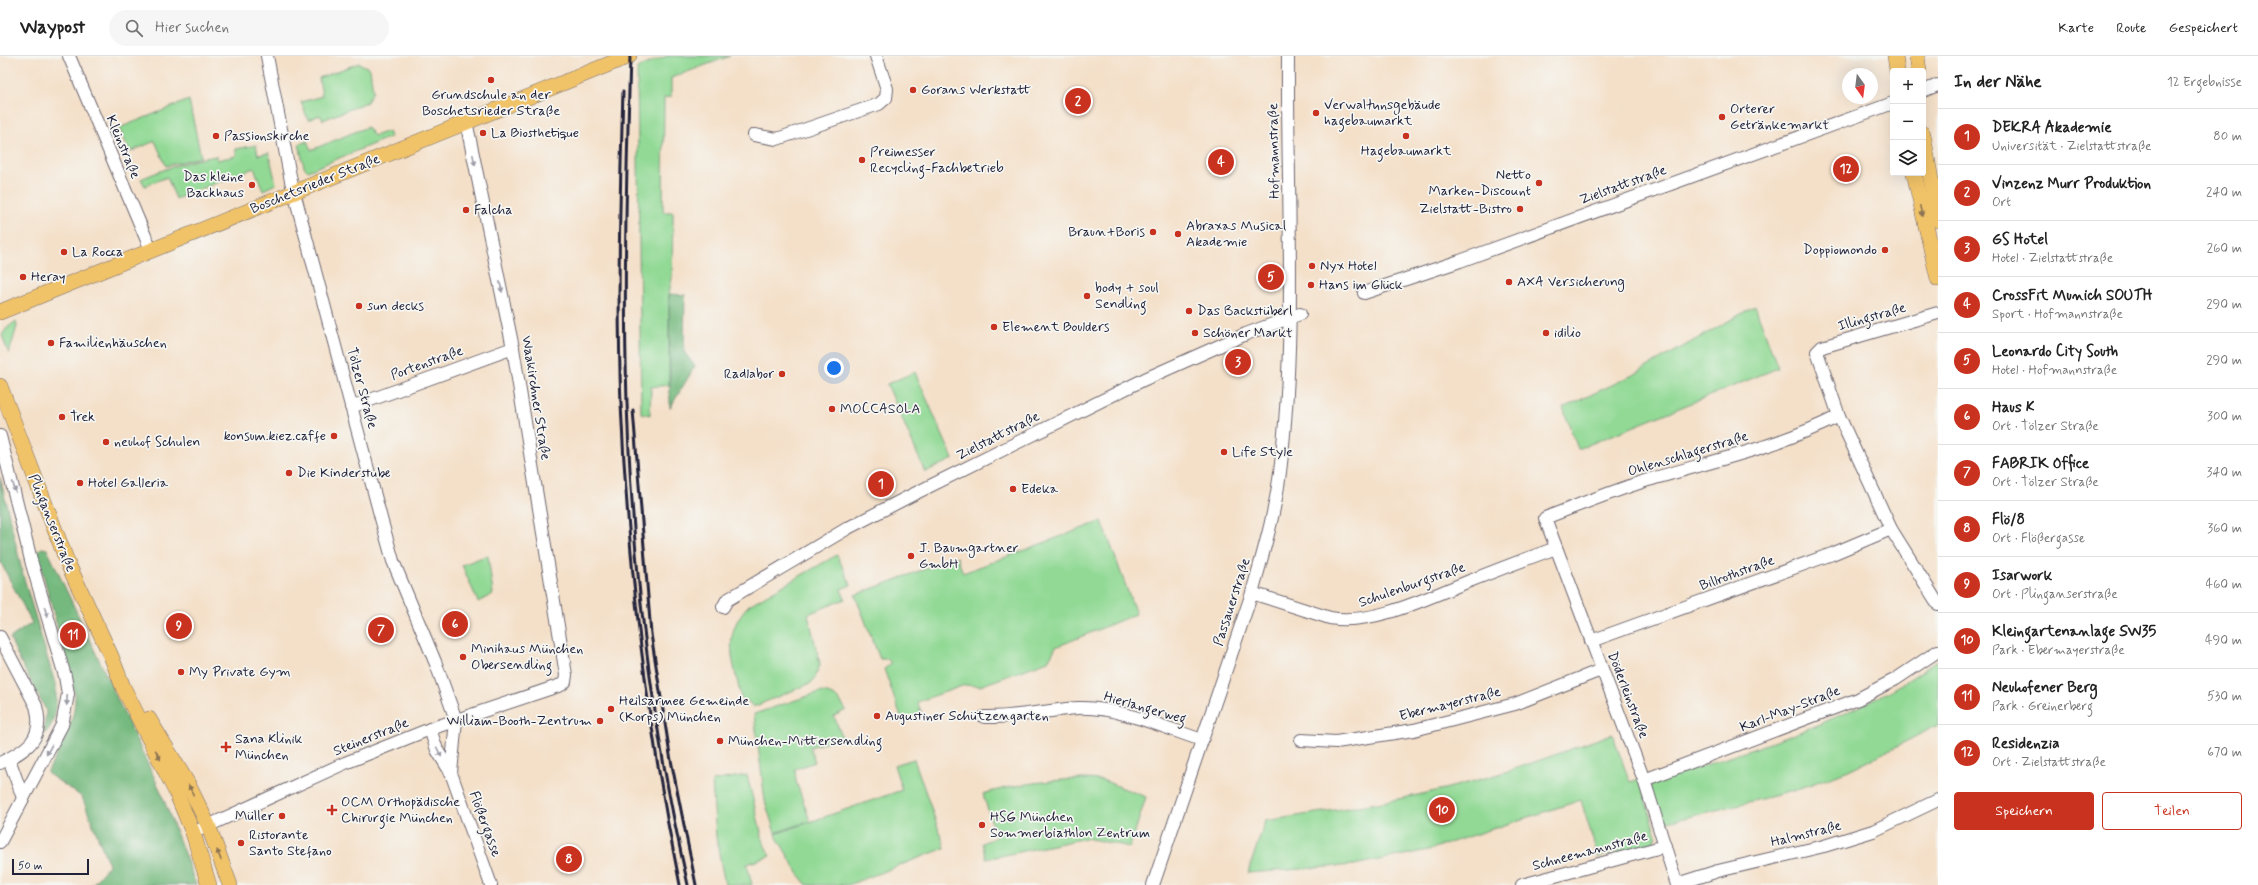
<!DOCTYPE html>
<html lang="de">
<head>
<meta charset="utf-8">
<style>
  :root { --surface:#fff; --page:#f6f6f6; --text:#222; --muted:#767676; --line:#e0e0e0; --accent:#c8321e }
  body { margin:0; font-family:Mynerve,sans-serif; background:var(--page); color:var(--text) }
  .controls { position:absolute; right:12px; top:12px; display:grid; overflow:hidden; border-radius:4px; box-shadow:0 4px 16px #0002 }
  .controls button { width:36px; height:36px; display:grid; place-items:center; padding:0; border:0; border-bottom:1px solid var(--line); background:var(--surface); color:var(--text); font:20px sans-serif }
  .compass { position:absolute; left:1842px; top:12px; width:36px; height:36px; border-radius:50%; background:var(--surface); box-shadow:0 4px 16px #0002; rotate:166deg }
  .scale { position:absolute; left:12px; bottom:10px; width:77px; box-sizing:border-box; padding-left:4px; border:2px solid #22223b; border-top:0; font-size:11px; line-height:14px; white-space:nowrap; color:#22223b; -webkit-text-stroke:3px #f6f6f2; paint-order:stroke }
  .you { position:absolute; left:834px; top:312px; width:14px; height:14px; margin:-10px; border:3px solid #fff; border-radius:50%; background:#1a73e8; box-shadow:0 0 0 6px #1a73e833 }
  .badge { display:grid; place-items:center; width:26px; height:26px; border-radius:50%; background:var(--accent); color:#fff; font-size:13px; font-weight:700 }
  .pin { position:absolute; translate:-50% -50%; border:2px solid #fff; box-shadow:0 1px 4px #0006 }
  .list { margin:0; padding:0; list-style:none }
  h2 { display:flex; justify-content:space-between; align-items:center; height:52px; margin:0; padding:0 16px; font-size:17px }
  h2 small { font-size:13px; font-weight:400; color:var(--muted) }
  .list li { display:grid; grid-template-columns:26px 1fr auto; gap:12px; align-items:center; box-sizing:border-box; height:56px; padding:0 16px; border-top:1px solid var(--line) }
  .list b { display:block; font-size:15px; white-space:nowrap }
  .list p { margin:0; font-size:13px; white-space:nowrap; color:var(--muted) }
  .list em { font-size:13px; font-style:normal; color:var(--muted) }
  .actions { display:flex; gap:8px; padding:12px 16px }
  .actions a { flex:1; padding:9px 0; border:1px solid var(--accent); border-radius:4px; text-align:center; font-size:14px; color:var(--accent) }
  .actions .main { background:var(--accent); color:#fff }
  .icon { flex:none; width:22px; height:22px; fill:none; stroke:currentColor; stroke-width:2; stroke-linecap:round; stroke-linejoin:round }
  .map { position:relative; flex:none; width:1938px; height:829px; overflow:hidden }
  header { display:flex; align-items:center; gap:24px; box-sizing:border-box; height:56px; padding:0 20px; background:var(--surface); border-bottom:1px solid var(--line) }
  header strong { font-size:19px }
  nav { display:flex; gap:22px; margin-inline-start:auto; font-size:14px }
  .search { width:280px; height:36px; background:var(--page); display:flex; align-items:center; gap:10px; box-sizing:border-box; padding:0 14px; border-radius:22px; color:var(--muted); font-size:15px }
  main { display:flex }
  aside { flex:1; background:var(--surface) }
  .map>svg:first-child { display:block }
</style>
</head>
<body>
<header>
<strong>Waypost</strong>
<div class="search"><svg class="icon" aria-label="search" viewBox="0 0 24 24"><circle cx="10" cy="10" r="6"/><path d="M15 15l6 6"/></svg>Hier suchen</div>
<nav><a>Karte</a><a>Route</a><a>Gespeichert</a></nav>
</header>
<main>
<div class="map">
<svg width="1938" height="829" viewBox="0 0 1938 829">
  <rect width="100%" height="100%" fill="#f6f6f2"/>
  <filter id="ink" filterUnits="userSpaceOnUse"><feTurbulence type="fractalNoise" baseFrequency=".025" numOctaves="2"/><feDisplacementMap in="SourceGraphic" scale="8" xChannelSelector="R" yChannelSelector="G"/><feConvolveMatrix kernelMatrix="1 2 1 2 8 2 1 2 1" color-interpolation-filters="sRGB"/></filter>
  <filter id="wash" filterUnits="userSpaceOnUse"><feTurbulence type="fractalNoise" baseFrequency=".012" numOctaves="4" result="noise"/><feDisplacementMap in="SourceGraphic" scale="16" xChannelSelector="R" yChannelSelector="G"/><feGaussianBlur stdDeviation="0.9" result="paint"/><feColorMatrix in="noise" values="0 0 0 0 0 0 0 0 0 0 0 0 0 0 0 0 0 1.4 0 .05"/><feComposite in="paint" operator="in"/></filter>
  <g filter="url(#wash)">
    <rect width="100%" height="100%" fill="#f4e0c9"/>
    <g fill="#91d994" stroke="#5a7e68">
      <polygon points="667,0 730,0 671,22 671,41 664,42 663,156 673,156 673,161 672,222 669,238 669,329 651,331 650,359 641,357 637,12"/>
      <polygon points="359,7 370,13 373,35 367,46 323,64 320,59 308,64 301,46 322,40 319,22"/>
      <polygon points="189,44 201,101 166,110 155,85 130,96 119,72"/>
      <polygon points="367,71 374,80 388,75 390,81 308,115 304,111 299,88 307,85 311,94"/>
      <path d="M256,89L258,99L269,97L276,128L263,134L254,112L176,143L167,121L145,130L141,123C166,112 190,104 216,100L217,104L236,100V93Z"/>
      <polygon points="1755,250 1778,312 1578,393 1563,352 1635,318"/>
      <polygon points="16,265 17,270 9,298 2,279 7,272"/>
      <polygon points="915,316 953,403 925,416 887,328"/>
      <polygon points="1102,465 1136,558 1056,591 1048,605 980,630 965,629 917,646 923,660 903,667 884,613 891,608 888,603 880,603 855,539 957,501 963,517"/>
      <polygon points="488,499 493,538 478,546 462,509"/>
      <path d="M837,499L851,529L841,533L845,543L808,558L820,608L815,622L811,627L753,651L749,646L741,642C734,606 720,579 749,549Z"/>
      <path d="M1938,604V669L1854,712L1793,735L1660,768L1650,733L1652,727C1750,693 1854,665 1938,604Z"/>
      <path d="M820,636C834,637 839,642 846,654L834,660L842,681L810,691L815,706L795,713L796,725L810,765L775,777L765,745L754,658Z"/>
      <path d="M1612,678L1630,726L1639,723L1656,779L1653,787L1598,801L1581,744L1428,794L1354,809L1248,817L1265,765C1334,754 1403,745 1471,726C1519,713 1565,695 1612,678Z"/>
      <polygon points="914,703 945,792 848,829 807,829 801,822 775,778 902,734 894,709"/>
      <polygon points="747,719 764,788 770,800 747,808 752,829 725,829 716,781 712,725"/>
      <path d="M1084,723L1102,724L1146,741L1130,791L1086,782L986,803L982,787L996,781L983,738C1017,728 1049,724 1084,723Z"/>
    </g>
    <g fill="#74b97e" stroke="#4b6e5c">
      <polygon points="669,238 685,239 684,296 695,310 670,352"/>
      <path d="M0,421L23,519L56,631C56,648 57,666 44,679L46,654L19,603L10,582L32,567L0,505Z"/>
      <path d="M42,492L47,493L161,736L196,829H92L109,809L82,741L47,717C60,692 76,667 75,638L37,495Z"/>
    </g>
  </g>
  <g filter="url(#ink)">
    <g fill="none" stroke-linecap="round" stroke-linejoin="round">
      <g stroke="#6c646d" stroke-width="14">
        <g id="minor">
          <polyline points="69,0 151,194"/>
          <polyline points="267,0 291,125 382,466 393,505 436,608 456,664 451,717 491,829"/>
          <polyline points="1923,35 1938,29"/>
          <polyline points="754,79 777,83 879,48 886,42 887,33 876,0"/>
          <polyline points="1364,237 1460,205 1893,47"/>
          <polyline points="1938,257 1822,291 1817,296 1839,360 1891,473 1938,548"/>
          <polyline points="351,351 513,292"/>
          <polyline points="0,380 32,508 65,620 68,638 62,669 0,786"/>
          <path d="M1252,537L1330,562C1372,570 1429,541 1467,526C1497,514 1526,503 1556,492"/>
          <polyline points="723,551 727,544 848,472 910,440 1145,323 1246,278 1300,258"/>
          <path d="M0,581L36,650C45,683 27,694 0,707"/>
          <polyline points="1591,585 1832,498 1891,473"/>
          <path d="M984,661C1016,662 1047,654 1078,652C1117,650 1165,672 1202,684"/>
          <polyline points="430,673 437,694 451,717"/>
          <polyline points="1301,684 1336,686 1414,674 1515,648 1601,614"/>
          <polyline points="9,703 23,742"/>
          <polyline points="1644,724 1858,643 1896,623 1938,595"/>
          <polyline points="201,773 345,707 430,673 561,629 565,626 566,619 513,292 466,65"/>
          <polyline points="1677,828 1718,815 1824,790 1873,775 1938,744"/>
          <path d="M1153,829L1252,537C1263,497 1275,458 1280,416C1297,278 1287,139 1288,0"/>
          <polyline points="1522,829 1665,790"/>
          <path d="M1677,829L1644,724L1545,462C1579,449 1613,435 1648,424C1712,405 1779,391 1839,360"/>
        </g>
      </g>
      <g stroke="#6c646d" stroke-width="16">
        <g id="major">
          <polyline points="1895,0 1897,15"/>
          <polyline points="1917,0 1919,15"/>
          <polyline points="1923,78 1938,164"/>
          <polyline points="1914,117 1938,223"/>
          <polyline points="0,256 629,0"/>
          <polyline points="0,330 68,508 111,600 123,631 176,736 193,777 209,829"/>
          <polyline points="149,663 188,728 208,769 230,829"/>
        </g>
      </g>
      <use href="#minor" stroke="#fff" stroke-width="12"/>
      <use href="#major" stroke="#f1c369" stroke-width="15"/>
      <g stroke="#22223b" stroke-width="3">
        <path d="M630,0C627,102 624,204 626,306C629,481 649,658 688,829"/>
        <path d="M623,35C620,139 617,244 621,348C628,510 647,670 680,829"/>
        <polyline points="633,354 651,578 670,699 696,829"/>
      </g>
    </g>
    <defs><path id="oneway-solid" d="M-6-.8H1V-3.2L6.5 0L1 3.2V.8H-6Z"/></defs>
    <g fill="#9c9ca7">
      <use href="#oneway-solid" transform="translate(474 104) rotate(78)"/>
      <use href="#oneway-solid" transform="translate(501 231) rotate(78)"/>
      <use href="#oneway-solid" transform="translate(14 431) rotate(75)"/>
      <use href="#oneway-solid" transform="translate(46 556) rotate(73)"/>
      <use href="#oneway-solid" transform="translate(67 644) rotate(93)"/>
      <use href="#oneway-solid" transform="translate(49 694) rotate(118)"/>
      <use href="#oneway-solid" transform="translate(439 696) rotate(64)"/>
    </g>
    <g fill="#8a7252">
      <use href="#oneway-solid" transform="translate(1921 155) rotate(77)"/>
      <use href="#oneway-solid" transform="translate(158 699) rotate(63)"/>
      <use href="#oneway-solid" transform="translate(191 734) rotate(-116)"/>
      <use href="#oneway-solid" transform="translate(219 799) rotate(-111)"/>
    </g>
  </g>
  <g fill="#c8321e" stroke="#f6f6f2" stroke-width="1.5">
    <circle cx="491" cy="24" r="4"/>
    <circle cx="913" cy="34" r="4"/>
    <circle cx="1316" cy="57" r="4"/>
    <circle cx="1722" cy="61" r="4"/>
    <circle cx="483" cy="77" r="4"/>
    <circle cx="216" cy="80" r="4"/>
    <circle cx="1406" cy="80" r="4"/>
    <circle cx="862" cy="104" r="4"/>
    <circle cx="1539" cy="127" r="4"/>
    <circle cx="252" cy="129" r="4"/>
    <circle cx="1520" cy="153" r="4"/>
    <circle cx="466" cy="154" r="4"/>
    <circle cx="1153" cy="176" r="4"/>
    <circle cx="1178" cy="178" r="4"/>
    <circle cx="1885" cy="194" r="4"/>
    <circle cx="64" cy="196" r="4"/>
    <circle cx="1312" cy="210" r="4"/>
    <circle cx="23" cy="221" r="4"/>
    <circle cx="1509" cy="226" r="4"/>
    <circle cx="1311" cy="229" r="4"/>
    <circle cx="1087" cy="240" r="4"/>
    <circle cx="359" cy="250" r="4"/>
    <circle cx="1189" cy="255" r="4"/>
    <circle cx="994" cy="271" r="4"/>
    <circle cx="1195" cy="277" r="4"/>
    <circle cx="1546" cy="277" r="4"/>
    <circle cx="51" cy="287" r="4"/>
    <circle cx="782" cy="318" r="4"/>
    <circle cx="832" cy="353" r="4"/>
    <circle cx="62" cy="361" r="4"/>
    <circle cx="334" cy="380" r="4"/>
    <circle cx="106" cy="386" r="4"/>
    <circle cx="1224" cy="396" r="4"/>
    <circle cx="289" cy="417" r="4"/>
    <circle cx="80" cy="427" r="4"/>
    <circle cx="1013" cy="433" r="4"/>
    <circle cx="911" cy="500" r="4"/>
    <circle cx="463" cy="601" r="4"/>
    <circle cx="181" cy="616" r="4"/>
    <circle cx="611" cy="653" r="4"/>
    <circle cx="877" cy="660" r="4"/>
    <circle cx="600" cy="665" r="4"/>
    <circle cx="720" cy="685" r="4"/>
    <path d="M224 685h4v4h4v4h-4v4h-4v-4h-4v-4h4z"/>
    <path d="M330 748h4v4h4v4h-4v4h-4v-4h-4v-4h4z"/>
    <circle cx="282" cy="760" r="4"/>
    <circle cx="982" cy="769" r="4"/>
    <circle cx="241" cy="787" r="4"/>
  </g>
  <g text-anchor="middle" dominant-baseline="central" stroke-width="3.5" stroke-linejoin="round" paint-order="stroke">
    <g font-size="14" fill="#22223b" stroke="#f6f6f2" text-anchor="start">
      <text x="921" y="34">Gorans Werkstatt</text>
      <text x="491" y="39" text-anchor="middle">Grundschule an der<tspan x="491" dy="16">Boschetsrieder Straße</tspan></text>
      <text x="1324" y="49">Verwaltunsgebäude<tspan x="1324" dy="16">hagebaumarkt</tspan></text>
      <text x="1730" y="53">Orterer<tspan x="1730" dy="16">Getränkemarkt</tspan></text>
      <text x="491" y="77">La Biosthetique</text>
      <text x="224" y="80">Passionskirche</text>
      <text x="1406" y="95" text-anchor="middle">Hagebaumarkt</text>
      <text x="870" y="96">Preimesser<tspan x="870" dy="16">Recycling-Fachbetrieb</tspan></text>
      <text x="1531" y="119" text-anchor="end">Netto<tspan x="1531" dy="16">Marken-Discount</tspan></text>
      <text x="244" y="121" text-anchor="end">Das kleine<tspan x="244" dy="16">Backhaus</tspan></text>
      <text x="1512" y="153" text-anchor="end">Zielstatt-Bistro</text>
      <text x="474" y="154">Falcha</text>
      <text x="1186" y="170">Abraxas Musical<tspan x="1186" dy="16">Akademie</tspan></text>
      <text x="1145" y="176" text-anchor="end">Braun+Boris</text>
      <text x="1877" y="194" text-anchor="end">Doppiomondo</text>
      <text x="72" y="196">La Rocca</text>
      <text x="1320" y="210">Nyx Hotel</text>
      <text x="31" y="221">Heray</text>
      <text x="1517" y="226">AXA Versicherung</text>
      <text x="1319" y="229">Hans im Glück</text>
      <text x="1095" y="232">body + soul<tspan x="1095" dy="16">Sendling</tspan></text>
      <text x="367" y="250">sun decks</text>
      <text x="1197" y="255">Das Backstüberl</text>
      <text x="1002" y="271">Element Boulders</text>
      <text x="1203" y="277">Schöner Markt</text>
      <text x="1554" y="277">idilio</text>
      <text x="59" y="287">Familienhäuschen</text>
      <text x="774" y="318" text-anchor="end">Radlabor</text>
      <text x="840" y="353">MOCCASOLA</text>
      <text x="70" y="361">Trek</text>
      <text x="326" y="380" text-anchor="end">konsum.kiez.caffe</text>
      <text x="114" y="386">neuhof Schulen</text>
      <text x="1232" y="396">Life Style</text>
      <text x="297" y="417">Die Kinderstube</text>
      <text x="88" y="427">Hotel Galleria</text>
      <text x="1021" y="433">Edeka</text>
      <text x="919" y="492">J. Baumgartner<tspan x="919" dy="16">GmbH</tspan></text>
      <text x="471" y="593">Minihaus München<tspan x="471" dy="16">Obersendling</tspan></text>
      <text x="189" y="616">My Private Gym</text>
      <text x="619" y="645">Heilsarmee Gemeinde<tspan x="619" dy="16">(Korps) München</tspan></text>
      <text x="885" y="660">Augustiner Schützengarten</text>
      <text x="592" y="665" text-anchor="end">William-Booth-Zentrum</text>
      <text x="235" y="683">Sana Klinik<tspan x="235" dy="16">München</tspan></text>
      <text x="728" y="685">München-Mittersendling</text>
      <text x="341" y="746">OCM Orthopädische<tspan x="341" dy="16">Chirurgie München</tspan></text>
      <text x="274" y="760" text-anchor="end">Müller</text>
      <text x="990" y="761">HSG München<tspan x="990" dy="16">Sommerbiathlon Zentrum</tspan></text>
      <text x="249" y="779">Ristorante<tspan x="249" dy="16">Santo Stefano</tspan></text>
    </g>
    <g font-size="14" fill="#22223b" stroke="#f6f6f2">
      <text transform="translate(123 91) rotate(67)">Kleinstraße</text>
      <text transform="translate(1274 95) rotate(-91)">Hofmannstraße</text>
      <text transform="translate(315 128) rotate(-22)">Boschetsrieder Straße</text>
      <text transform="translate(1623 129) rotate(-20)">Zielstattstraße</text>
      <text transform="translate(1872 261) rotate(-16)">Illingstraße</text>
      <text transform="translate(427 307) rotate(-20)">Portenstraße</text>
      <text transform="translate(362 332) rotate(75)">Tölzer Straße</text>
      <text transform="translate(536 342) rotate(81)">Waakirchner Straße</text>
      <text transform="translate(998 380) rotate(-27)">Zielstattstraße</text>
      <text transform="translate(1688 398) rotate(-17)">Ohlenschlagerstraße</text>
      <text transform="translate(52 467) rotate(68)">Plinganserstraße</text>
      <text transform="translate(1737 517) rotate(-20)">Billrothstraße</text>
      <text transform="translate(1412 529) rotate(-19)">Schulenburgstraße</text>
      <text transform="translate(1232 546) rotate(-72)">Passauerstraße</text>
      <text transform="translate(1628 639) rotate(69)">Döderleinstraße</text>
      <text transform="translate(1450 648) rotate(-14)">Ebermayerstraße</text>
      <text transform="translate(1145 652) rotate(16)">Hierlangerweg</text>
      <text transform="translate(1790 653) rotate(-21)">Karl-May-Straße</text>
      <text transform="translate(371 681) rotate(-22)">Steinerstraße</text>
      <text transform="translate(485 768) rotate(70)">Flößergasse</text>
      <text transform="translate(1806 778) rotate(-14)">Halmstraße</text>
      <text transform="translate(1590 795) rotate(-15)">Schneemannstraße</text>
    </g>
  </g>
</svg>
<div class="controls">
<button>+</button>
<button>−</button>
<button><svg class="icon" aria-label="layers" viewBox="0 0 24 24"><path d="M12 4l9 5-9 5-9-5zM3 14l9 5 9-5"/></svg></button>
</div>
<svg class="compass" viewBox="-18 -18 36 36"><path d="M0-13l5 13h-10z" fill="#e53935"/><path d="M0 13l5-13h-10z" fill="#767676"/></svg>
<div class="scale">50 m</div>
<div class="you"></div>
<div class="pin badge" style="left:881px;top:428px">1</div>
<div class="pin badge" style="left:1078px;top:45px">2</div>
<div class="pin badge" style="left:1238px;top:306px">3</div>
<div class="pin badge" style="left:1221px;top:106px">4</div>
<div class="pin badge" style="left:1271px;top:221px">5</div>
<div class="pin badge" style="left:455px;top:568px">6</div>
<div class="pin badge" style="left:381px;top:574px">7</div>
<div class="pin badge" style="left:569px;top:803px">8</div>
<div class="pin badge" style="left:179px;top:570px">9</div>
<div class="pin badge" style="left:1442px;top:754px">10</div>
<div class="pin badge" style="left:73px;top:579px">11</div>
<div class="pin badge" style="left:1846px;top:113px">12</div>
</div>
<aside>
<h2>In der Nähe<small>12 Ergebnisse</small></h2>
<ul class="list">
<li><span class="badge">1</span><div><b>DEKRA Akademie</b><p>Universität · Zielstattstraße</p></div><em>80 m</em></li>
<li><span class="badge">2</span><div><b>Vinzenz Murr Produktion</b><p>Ort</p></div><em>240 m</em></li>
<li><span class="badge">3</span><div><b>GS Hotel</b><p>Hotel · Zielstattstraße</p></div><em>260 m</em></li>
<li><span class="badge">4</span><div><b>CrossFit Munich SOUTH</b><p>Sport · Hofmannstraße</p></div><em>290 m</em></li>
<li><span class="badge">5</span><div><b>Leonardo City South</b><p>Hotel · Hofmannstraße</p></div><em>290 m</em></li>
<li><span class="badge">6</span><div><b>Haus K</b><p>Ort · Tölzer Straße</p></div><em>300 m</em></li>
<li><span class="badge">7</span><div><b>FABRIK Office</b><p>Ort · Tölzer Straße</p></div><em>340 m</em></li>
<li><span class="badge">8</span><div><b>Flö/8</b><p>Ort · Flößergasse</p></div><em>360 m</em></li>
<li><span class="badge">9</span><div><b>Isarwork</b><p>Ort · Plinganserstraße</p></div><em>460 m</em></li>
<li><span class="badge">10</span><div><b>Kleingartenanlage SW35</b><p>Park · Ebermayerstraße</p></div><em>490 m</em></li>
<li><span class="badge">11</span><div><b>Neuhofener Berg</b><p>Park · Greinerberg</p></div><em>530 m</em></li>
<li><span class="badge">12</span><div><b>Residenzia</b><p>Ort · Zielstattstraße</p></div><em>670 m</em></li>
</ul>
<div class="actions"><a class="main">Speichern</a><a>Teilen</a></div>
</aside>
</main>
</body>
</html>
